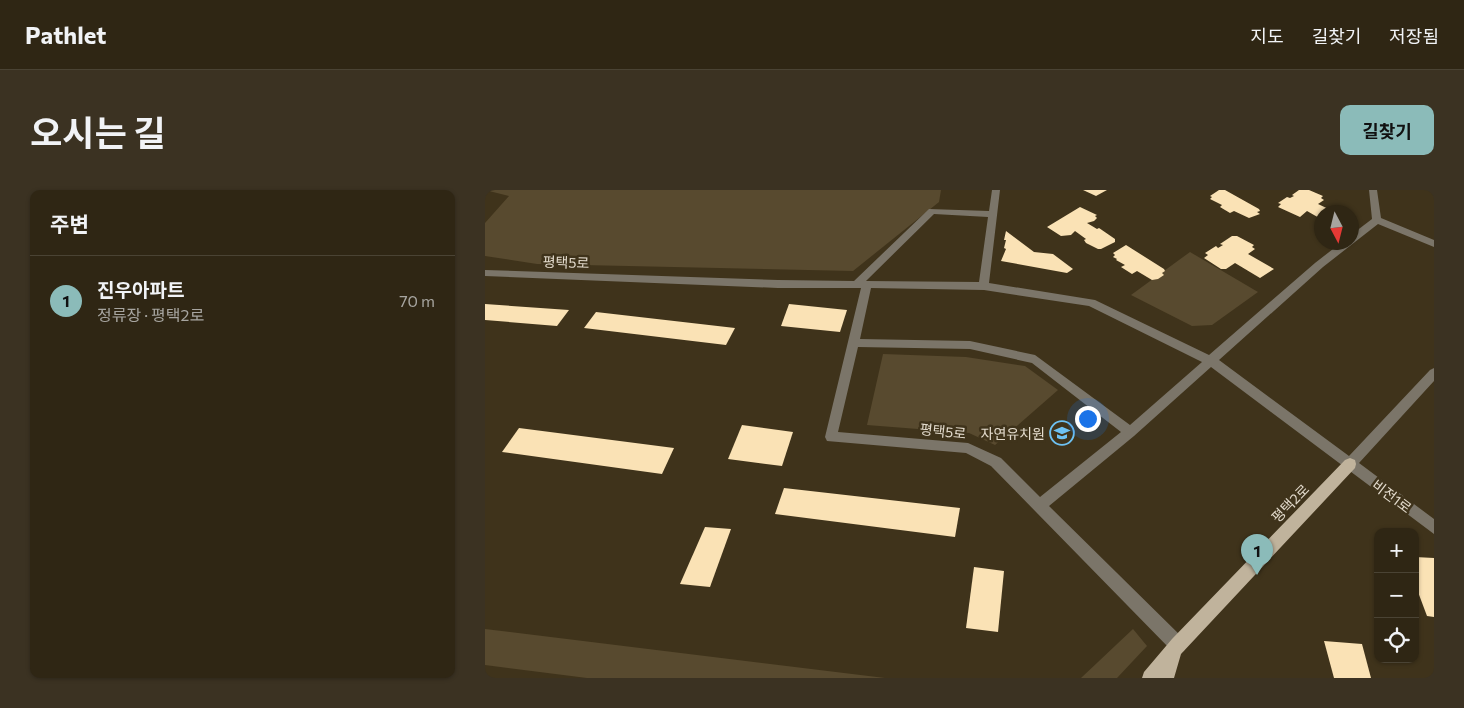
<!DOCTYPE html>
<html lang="ko">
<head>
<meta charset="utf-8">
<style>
  :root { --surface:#2f2614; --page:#3b3222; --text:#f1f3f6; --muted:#a7a5a0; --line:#4a4334; --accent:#8bbbb9 }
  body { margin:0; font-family:Commissioner,"Noto Sans KR",sans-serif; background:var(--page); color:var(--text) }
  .controls { position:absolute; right:15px; bottom:15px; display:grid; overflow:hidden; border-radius:10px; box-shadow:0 1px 4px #0004 }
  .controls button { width:45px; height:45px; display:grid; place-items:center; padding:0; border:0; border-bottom:1px solid var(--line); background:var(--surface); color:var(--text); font:25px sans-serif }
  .compass { position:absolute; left:829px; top:15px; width:45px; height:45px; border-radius:50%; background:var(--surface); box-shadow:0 1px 4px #0004; rotate:173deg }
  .you { position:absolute; left:602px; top:228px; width:18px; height:18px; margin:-12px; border:4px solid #fff; border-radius:50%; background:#1a73e8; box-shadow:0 0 0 8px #1a73e833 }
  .badge { display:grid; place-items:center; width:32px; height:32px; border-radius:50%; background:var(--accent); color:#111; font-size:16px; font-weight:700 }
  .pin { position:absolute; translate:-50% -41px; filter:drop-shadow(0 1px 2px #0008) }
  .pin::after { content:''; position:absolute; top:26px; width:18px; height:15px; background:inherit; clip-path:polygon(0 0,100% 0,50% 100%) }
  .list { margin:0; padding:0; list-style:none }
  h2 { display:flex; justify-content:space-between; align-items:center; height:65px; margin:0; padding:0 20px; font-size:21px }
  h2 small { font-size:16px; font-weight:400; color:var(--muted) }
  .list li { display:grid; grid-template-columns:32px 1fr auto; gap:15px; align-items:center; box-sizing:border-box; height:90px; padding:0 20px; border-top:1px solid var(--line) }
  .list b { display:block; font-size:19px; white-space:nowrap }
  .list p { margin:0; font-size:16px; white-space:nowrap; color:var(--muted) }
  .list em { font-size:16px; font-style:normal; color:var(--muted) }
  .icon { flex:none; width:28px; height:28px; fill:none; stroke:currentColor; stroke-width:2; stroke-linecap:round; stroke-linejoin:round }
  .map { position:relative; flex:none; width:949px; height:488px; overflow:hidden; border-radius:10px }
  header { display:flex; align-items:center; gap:30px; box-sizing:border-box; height:70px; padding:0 25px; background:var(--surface); border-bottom:1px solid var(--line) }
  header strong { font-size:24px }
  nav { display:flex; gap:28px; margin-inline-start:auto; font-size:18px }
  .intro { display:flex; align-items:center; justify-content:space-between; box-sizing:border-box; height:120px; padding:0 30px }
  h1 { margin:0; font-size:35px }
  .button { padding:12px 22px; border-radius:10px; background:var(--accent); color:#111; font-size:18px; font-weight:700 }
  main { display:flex; gap:30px; padding:0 30px }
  aside { flex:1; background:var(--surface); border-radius:10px; box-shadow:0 1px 4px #0004 }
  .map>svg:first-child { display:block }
</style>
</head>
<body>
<header>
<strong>Pathlet</strong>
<nav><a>지도</a><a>길찾기</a><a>저장됨</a></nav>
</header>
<div class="intro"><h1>오시는 길</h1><a class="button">길찾기</a></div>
<main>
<aside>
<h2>주변<small></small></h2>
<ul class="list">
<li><span class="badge">1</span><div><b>진우아파트</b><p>정류장 · 평택2로</p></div><em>70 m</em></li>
</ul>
</aside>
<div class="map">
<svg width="949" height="488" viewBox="0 0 949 488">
  <rect width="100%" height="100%" fill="#3f331b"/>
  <g fill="#584a2f">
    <polygon points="0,0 456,0 454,12 368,81 52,74 0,66 0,33 24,6"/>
    <polygon points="705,62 773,102 727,135 707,136 646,105"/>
    <polygon points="398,164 481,167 540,176 573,200 510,255 484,243 382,235"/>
    <polygon points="0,439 400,488 102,488 0,475"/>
    <polygon points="648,439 662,456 632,488 596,488"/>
  </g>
  <g fill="#fae2b5">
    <polygon points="598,0 622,0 611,6"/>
    <polygon points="734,0 740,0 774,19 775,21 772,22 775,24 764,28 749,21 745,23 735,17 737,15 725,9 727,7 725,6"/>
    <polygon points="814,0 824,0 838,6 836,8 839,10 833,14 850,22 836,22 836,29 822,21 815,27 793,17 796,14 793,13 802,7 805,8 809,6 807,5"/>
    <polygon points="595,17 612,25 610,26 612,28 609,31 602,33 612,39 614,38 630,49 630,52 616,59 613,59 601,53 599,50 601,49 590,41 586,45 576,46 562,37"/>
    <polygon points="521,41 549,62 568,64 588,79 582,83 516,71 521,59 519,58 521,50 519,50"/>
    <polygon points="747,46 752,46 769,55 767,57 770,59 763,64 789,79 775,88 750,73 741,79 736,79 719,68 723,65 720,63 731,56 733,58 738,55 735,54"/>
    <polygon points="641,55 679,79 680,81 677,83 679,85 673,89 667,90 652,81 647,84 636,77 640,75 631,70 632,69 628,67 630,65 628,63"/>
    <polygon points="0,114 84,120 72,136 0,130"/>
    <polygon points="304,114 362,120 355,142 296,136"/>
    <polygon points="111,122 250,138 241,155 99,138"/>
    <polygon points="257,235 308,242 297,276 243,269"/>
    <polygon points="34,238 189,258 177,284 17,262"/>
    <polygon points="299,298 475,318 470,347 290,324"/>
    <polygon points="220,337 246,339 225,397 195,394"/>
    <polygon points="930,367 949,368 949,427 942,426 930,394"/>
    <polygon points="489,377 519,381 513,442 481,438"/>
    <polygon points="839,451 877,454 886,488 849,488"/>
  </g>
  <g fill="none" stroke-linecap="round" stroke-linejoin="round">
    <path fill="#7b7569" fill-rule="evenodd" d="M507,0H515L504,93L610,110L724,165L830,73L857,52H866V45L887,29L884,0H892L896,28L949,50V57L893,34L838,77L734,170L864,266L945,180L949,178V191L874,273L949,329V344L726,177L649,246L564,316L699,449L701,455L699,461L693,463L687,461L506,276L481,263L342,251L340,247L376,98H293L0,86V80L293,90L369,91L444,19L504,21ZM449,24L503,27L494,92L381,91ZM386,98L499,100L604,116L717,172L645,235L550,165L485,151L375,149ZM373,157L485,159L547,173L636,242L555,307L516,268L483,253L353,242Z"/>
    <polygon fill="#c0b39c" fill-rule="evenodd" points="865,268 870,270 871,274 870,278 696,464 689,488 657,488 659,482 687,449 860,270"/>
  </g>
  <defs>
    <g id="school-ring" transform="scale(1.25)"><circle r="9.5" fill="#3f331b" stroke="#6ec2f3" stroke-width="1.5"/><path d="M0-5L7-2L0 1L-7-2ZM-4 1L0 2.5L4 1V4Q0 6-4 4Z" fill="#6ec2f3"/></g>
  </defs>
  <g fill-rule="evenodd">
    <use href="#school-ring" x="577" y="243"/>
  </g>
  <g text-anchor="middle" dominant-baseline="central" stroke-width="5" stroke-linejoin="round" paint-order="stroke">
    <g font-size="14" fill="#e3dbcd" stroke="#3f331b">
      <text transform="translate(81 72) rotate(2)">평택5로</text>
      <text transform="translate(458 241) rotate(6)">평택5로</text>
      <text transform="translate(907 306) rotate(37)">비전1로</text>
      <text transform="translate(805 313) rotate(-46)">평택2로</text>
    </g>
    <g font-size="14" fill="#e3dbcd" stroke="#3f331b" text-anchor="end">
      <text x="560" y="243">자연유치원</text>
    </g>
  </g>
</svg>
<div class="controls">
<button>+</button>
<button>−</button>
<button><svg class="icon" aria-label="locate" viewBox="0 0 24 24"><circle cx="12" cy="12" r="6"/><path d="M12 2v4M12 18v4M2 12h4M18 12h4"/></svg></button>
</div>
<svg class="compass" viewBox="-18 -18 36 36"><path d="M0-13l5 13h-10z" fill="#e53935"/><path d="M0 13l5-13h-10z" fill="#a7a5a0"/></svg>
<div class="you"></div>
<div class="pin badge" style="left:772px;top:385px">1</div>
</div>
</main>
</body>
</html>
